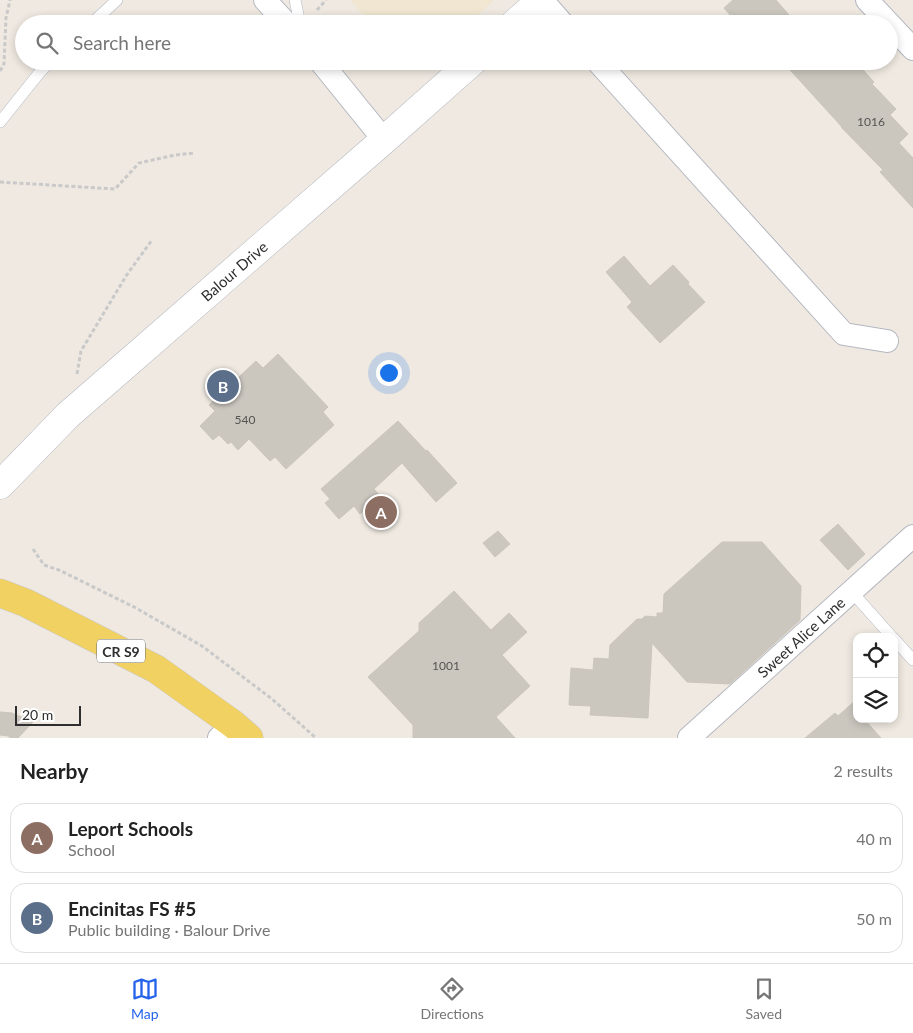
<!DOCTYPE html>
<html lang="en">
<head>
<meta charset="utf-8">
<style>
  :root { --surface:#fff; --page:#f6f6f6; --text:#222; --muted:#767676; --line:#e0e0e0; --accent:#2563eb }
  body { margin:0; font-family:Lato,sans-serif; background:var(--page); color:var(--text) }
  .controls { position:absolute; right:15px; bottom:15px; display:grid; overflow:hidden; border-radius:10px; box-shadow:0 2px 8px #0003 }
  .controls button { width:45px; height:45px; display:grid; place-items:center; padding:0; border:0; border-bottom:1px solid var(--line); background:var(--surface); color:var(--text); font:25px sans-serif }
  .scale { position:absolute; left:15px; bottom:12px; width:66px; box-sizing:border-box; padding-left:5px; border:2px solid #2e2e2e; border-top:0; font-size:14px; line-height:18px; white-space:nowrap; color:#2e2e2e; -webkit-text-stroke:4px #fff; paint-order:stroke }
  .you { position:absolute; left:388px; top:372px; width:18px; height:18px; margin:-12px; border:4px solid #fff; border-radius:50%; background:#1a73e8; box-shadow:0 0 0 8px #1a73e833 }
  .badge { display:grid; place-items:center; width:32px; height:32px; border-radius:50%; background:var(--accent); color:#fff; font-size:16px; font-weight:700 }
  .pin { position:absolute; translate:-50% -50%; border:2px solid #fff; box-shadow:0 1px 5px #0006 }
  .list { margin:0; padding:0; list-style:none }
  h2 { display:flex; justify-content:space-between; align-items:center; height:65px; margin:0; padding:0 20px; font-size:21px }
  h2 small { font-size:16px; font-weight:400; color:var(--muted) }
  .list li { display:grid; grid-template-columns:32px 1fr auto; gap:15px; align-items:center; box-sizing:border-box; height:70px; margin:0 10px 10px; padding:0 10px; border:1px solid var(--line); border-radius:15px }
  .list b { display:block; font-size:19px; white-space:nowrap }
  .list p { margin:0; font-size:16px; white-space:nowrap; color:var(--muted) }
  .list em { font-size:16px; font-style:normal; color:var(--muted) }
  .icon { flex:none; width:28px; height:28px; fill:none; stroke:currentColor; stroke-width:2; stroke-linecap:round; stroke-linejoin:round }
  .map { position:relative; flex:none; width:913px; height:738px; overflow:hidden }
  .search { position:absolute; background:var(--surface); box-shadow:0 2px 8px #0003; left:15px; right:15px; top:15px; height:55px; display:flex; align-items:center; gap:12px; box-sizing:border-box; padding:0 18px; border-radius:28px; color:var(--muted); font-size:19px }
  .sheet { height:225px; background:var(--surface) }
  nav { display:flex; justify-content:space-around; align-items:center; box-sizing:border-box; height:70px; border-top:1px solid var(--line); background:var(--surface); font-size:14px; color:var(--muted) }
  nav a { display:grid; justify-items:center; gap:2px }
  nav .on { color:var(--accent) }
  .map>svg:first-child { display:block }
</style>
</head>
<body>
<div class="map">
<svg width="913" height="738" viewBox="0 0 913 738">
  <rect width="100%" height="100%" fill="#efe9e1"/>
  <polygon fill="#f0e6d1" points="350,0 494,0 468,24 371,24"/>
  <g fill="#cbc7bf" stroke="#cbc5ba">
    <polygon points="733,0 776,0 797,24 738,24 724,8"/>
    <polygon points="782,61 855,61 874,82 872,84 896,109 890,115 908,134 899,143 913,158 913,208 880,172 883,170 841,127 842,127"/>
    <polygon points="624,256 650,286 673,265 689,282 688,284 705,302 660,343 627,307 632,302 606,272"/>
    <polygon points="278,354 328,407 323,412 334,425 286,469 275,457 270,461 249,439 238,450 231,442 228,444 219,435 213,440 200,426 215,411 209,405 256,361 263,368"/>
    <polygon points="398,421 426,451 427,450 457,483 436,502 402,463 374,489 380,496 360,514 354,506 339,519 325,503 330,499 321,489"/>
    <polygon points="838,524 865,554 848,570 820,540"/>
    <polygon points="498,531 510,544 495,557 483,543"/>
    <polygon points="722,542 762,542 801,586 800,620 730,684 687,682 652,643 648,718 590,715 591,706 569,705 571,668 593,670 594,658 609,659 610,645 637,619 642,619 645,616 657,617 657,613 663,613 664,594"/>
    <polygon points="454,591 491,630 509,613 527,632 502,655 530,686 496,717 515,738 413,738 413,725 368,677 419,631 419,623"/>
    <polygon points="857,699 857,719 864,719 881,738 805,738 835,713 838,716"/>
    <polygon points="0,712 12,713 33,722 18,738 11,738 8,736 0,735"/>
  </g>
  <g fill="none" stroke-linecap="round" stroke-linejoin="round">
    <g stroke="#b4b7c1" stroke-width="12">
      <g id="lane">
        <polyline points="295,0 300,24"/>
        <polyline points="91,24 117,0"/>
        <polyline points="0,122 40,72 51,61"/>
        <polyline points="852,592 892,637"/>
        <polyline points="894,639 913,660"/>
      </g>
    </g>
    <g stroke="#b4b7c1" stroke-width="24">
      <g id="street">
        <polyline points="265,0 287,24"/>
        <polyline points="542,0 563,24"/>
        <polyline points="867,0 913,49"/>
        <polyline points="320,61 384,140"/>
        <polyline points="597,61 844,334 887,341"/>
        <polyline points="219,738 233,724"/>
        <polyline points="689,738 913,536"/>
      </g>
    </g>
    <g stroke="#b4b7c1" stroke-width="29">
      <g id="secondary">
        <polyline points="514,24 541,0"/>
        <polyline points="0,485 68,415 384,140 473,61"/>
      </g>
    </g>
    <g stroke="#c9c9c9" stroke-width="29">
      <polyline id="primary" points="0,593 26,603 156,669 233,724 249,738"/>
    </g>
    <g stroke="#c9c9c9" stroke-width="3" stroke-dasharray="4 2.5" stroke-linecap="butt">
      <polyline points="317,10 326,0"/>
      <polyline points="0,71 4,64 6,18 10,0"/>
      <polyline points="0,182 115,189 139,163 175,155 195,153"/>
      <polyline points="77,374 81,351 126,276 152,240"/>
      <polyline points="33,549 44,565 59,570 136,608 202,646 272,699 316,738"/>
    </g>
    <use href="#lane" stroke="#fff" stroke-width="11"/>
    <use href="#street" stroke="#fff" stroke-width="22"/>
    <use href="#secondary" stroke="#fff" stroke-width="28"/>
    <use href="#primary" stroke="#f2d163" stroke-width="28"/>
  </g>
  <g text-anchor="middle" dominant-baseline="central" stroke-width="4" stroke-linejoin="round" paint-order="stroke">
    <g font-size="12" fill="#555452">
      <text x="871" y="121">1016</text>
      <text x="245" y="419">540</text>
      <text x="446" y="665">1001</text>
    </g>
    <rect fill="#fff" stroke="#6d6d6d" stroke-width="1" x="97" y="639.5" width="48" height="23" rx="4"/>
    <g font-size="14" font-weight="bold" fill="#2e2e2e">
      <text x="121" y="651">CR S9</text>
    </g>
    <g font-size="15" fill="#2e2e2e" stroke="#fff">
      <text transform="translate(234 271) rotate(-41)">Balour Drive</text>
      <text transform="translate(801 637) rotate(-42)">Sweet Alice Lane</text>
    </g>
  </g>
</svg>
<div class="controls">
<button><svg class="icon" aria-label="locate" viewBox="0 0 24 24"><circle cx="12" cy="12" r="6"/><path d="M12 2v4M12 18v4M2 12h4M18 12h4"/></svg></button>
<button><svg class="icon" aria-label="layers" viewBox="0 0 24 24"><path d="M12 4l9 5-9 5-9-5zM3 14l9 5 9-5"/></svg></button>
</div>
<div class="scale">20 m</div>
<div class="you"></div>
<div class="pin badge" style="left:381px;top:512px;background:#8d6e63">A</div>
<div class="pin badge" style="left:223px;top:386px;background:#5c6f8a">B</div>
<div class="search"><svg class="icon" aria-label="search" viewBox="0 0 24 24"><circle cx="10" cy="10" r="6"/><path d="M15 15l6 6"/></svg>Search here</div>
</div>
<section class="sheet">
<h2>Nearby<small>2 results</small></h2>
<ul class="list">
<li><span class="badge" style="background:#8d6e63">A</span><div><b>Leport Schools</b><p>School</p></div><em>40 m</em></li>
<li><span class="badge" style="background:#5c6f8a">B</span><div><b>Encinitas FS #5</b><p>Public building · Balour Drive</p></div><em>50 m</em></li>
</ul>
</section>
<nav>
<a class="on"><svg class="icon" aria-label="map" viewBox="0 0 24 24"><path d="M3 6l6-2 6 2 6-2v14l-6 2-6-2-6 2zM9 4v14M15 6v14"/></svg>Map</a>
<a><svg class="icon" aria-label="directions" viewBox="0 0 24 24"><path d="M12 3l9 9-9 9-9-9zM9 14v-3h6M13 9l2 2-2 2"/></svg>Directions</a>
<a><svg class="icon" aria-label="saved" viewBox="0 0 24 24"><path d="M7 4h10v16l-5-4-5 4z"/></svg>Saved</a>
</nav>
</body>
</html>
